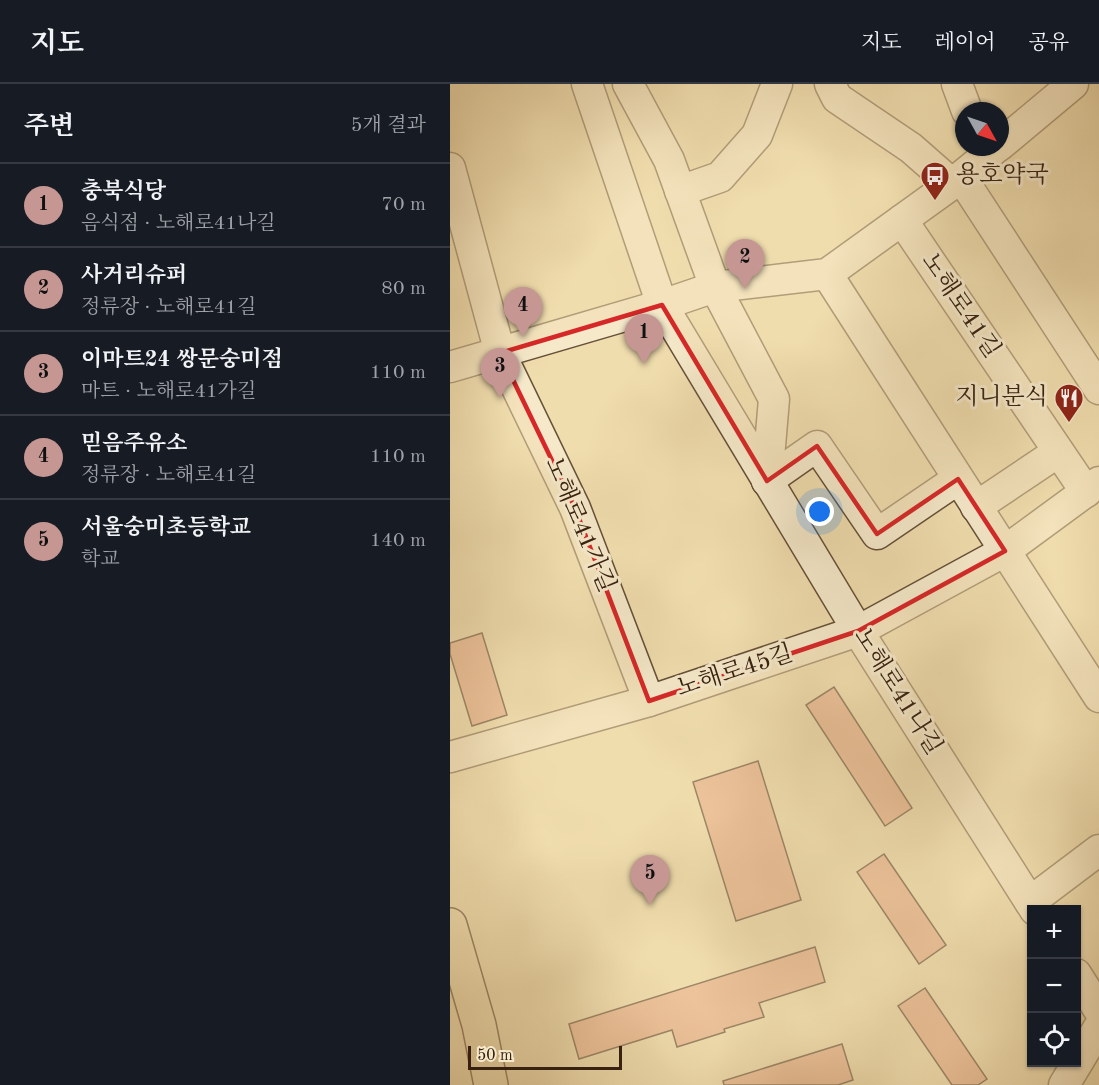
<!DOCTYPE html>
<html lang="ko">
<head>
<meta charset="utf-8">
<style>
  :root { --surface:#171b24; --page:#20242c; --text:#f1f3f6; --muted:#9ea1a6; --line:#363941; --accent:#c59692 }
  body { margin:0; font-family:"Old Standard TT","Noto Serif KR",serif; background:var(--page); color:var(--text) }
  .controls { position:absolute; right:18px; bottom:18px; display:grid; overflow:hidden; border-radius:0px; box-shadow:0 2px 4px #0004 }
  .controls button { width:54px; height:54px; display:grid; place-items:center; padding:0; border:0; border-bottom:2px solid var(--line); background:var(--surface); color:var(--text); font:30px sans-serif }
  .compass { position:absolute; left:505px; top:18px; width:54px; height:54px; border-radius:50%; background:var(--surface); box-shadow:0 2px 4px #0004; rotate:130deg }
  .scale { position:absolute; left:18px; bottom:15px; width:154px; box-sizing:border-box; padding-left:6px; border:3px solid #382110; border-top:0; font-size:16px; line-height:21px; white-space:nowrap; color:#382110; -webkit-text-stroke:4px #f5e9ca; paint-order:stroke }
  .you { position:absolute; left:370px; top:428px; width:21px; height:21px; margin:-15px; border:4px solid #fff; border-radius:50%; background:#1a73e8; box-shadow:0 0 0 9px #1a73e833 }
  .badge { display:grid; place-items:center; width:39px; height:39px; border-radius:50%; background:var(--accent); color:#111; font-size:20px; font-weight:700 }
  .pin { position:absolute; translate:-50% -50px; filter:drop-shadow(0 2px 3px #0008) }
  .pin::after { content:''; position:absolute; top:32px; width:21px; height:18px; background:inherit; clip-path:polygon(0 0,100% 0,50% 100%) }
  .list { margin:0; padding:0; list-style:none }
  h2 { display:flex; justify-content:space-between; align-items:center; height:78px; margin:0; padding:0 24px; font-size:26px }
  h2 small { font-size:20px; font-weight:400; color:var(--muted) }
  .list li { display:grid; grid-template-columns:39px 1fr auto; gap:18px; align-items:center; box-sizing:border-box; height:84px; padding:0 24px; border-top:2px solid var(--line) }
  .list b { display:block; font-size:22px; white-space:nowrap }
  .list p { margin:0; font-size:20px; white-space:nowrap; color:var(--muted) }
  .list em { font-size:20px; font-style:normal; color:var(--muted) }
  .icon { flex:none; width:33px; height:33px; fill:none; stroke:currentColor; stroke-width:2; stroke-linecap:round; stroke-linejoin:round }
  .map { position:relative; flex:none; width:649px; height:1001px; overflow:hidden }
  header { display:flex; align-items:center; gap:36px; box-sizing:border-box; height:84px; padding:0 30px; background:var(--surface); border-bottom:2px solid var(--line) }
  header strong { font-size:28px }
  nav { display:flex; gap:33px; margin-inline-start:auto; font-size:21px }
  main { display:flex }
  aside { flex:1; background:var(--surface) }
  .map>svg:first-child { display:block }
</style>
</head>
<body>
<header>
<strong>지도</strong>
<nav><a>지도</a><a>레이어</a><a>공유</a></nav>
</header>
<main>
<aside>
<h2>주변<small>5개 결과</small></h2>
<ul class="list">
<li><span class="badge">1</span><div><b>충북식당</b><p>음식점 · 노해로41나길</p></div><em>70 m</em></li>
<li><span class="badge">2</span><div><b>사거리슈퍼</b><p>정류장 · 노해로41길</p></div><em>80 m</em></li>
<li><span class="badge">3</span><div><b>이마트24 쌍문숭미점</b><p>마트 · 노해로41가길</p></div><em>110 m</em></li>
<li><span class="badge">4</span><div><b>믿음주유소</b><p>정류장 · 노해로41길</p></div><em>110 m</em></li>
<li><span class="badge">5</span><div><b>서울숭미초등학교</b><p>학교</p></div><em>140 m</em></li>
</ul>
</aside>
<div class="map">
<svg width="649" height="1001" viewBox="0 0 649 1001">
  <rect width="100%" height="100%" fill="#f0ddae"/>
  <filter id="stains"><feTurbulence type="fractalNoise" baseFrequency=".00333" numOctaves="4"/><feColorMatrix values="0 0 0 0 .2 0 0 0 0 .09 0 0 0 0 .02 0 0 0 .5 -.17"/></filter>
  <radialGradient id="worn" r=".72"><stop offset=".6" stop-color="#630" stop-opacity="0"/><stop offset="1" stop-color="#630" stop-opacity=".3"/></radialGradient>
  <g fill="#e8a584" stroke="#382110" stroke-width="1.5">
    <polygon points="32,549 57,631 22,642 0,570 0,559"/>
    <polygon points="384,603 462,724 435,742 356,621"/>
    <polygon points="308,677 351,816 286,837 243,698"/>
    <polygon points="434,770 496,861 469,880 407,788"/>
    <polygon points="365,863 375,898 309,919 314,933 274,945 275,948 227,963 222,946 129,975 119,940"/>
    <polygon points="475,904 537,995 528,1001 502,1001 448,922"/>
    <polygon points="392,960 403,996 388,1001 274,1001 273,997"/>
  </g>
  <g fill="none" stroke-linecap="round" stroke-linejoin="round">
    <g stroke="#665038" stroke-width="33">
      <g id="minor">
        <polyline points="137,0 212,221 408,547 585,826"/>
        <polyline points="178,0 219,76 265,203 324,315 317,397"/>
        <polyline points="380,0 387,14 461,64 502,100"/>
        <polyline points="507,0 517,27"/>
        <polyline points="550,61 623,0"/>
        <polyline points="0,84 50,269 125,424 199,617"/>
        <polyline points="511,93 649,305"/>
        <polyline points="230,107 270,93 307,51 327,0"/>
        <polyline points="452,136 636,408"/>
        <polyline points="377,190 649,613"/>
        <polyline points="0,283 212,221 265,203 377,190 502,100 547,63"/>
        <polyline points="317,397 367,362 427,450 508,395"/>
        <polyline points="526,423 608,368"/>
        <polyline points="0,673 199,617 408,547 555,467 649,398"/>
        <polyline points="580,818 649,766"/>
        <polyline points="626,890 649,926"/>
        <polyline points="614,1001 649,943"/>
      </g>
    </g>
    <g stroke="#382110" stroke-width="36">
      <polyline id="major" points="0,841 29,941 41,1001"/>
    </g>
    <use href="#minor" stroke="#f5e9ca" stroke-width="30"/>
    <use href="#major" stroke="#f0ddae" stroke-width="33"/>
  </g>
  <path d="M0 0H649V1001H0ZM212,221L317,397L367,362L427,450L508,395L555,467L408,547L199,617L125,424L50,269Z" fill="#f0ddae" fill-opacity=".55" fill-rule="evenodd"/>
  <path fill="none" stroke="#d62828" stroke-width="4.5" stroke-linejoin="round" d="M212,221L317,397L367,362L427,450L508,395L555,467L408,547L199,617L125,424L50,269Z"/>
  <defs>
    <g id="bus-pin" transform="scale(1.5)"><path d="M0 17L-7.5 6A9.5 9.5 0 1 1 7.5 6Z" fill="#8f2418" stroke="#f5e9ca"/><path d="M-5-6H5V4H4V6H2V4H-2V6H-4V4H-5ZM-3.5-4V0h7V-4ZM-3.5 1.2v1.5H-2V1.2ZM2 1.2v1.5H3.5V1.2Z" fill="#fff"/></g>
    <g id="restaurant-pin" transform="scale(1.5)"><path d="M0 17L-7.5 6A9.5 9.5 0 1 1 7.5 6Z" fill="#8f2418" stroke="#f5e9ca"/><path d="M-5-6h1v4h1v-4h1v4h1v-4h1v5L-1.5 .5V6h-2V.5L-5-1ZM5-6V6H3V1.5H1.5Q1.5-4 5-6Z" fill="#fff"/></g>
  </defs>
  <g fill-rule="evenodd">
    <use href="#bus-pin" x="485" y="92"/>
    <use href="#restaurant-pin" x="619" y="314"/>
  </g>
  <g text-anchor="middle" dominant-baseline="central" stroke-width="6" stroke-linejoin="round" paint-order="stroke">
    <g font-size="24" fill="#382110" stroke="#f5e9ca" text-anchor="start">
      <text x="506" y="92">용호약국</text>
      <text x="598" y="314" text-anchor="end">지니분식</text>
    </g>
    <g font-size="24" fill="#382110" stroke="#f5e9ca">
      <text transform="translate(510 222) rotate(56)">노해로41길</text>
      <text transform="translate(129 441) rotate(67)">노해로41가길</text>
      <text transform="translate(285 588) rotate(-18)">노해로45길</text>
      <text transform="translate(447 608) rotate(58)">노해로41나길</text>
    </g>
  </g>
  <rect width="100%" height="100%" filter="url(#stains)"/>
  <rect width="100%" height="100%" fill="url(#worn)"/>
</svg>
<div class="controls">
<button>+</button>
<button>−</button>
<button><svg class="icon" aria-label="locate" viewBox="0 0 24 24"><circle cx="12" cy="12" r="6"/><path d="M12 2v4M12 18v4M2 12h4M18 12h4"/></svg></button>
</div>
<svg class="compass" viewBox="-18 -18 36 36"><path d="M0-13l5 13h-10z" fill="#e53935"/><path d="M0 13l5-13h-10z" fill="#9ea1a6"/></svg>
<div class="scale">50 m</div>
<div class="you"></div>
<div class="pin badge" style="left:194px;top:280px">1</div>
<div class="pin badge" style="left:295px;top:205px">2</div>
<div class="pin badge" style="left:50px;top:314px">3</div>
<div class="pin badge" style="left:73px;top:253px">4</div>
<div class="pin badge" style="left:200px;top:821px">5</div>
</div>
</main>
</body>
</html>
